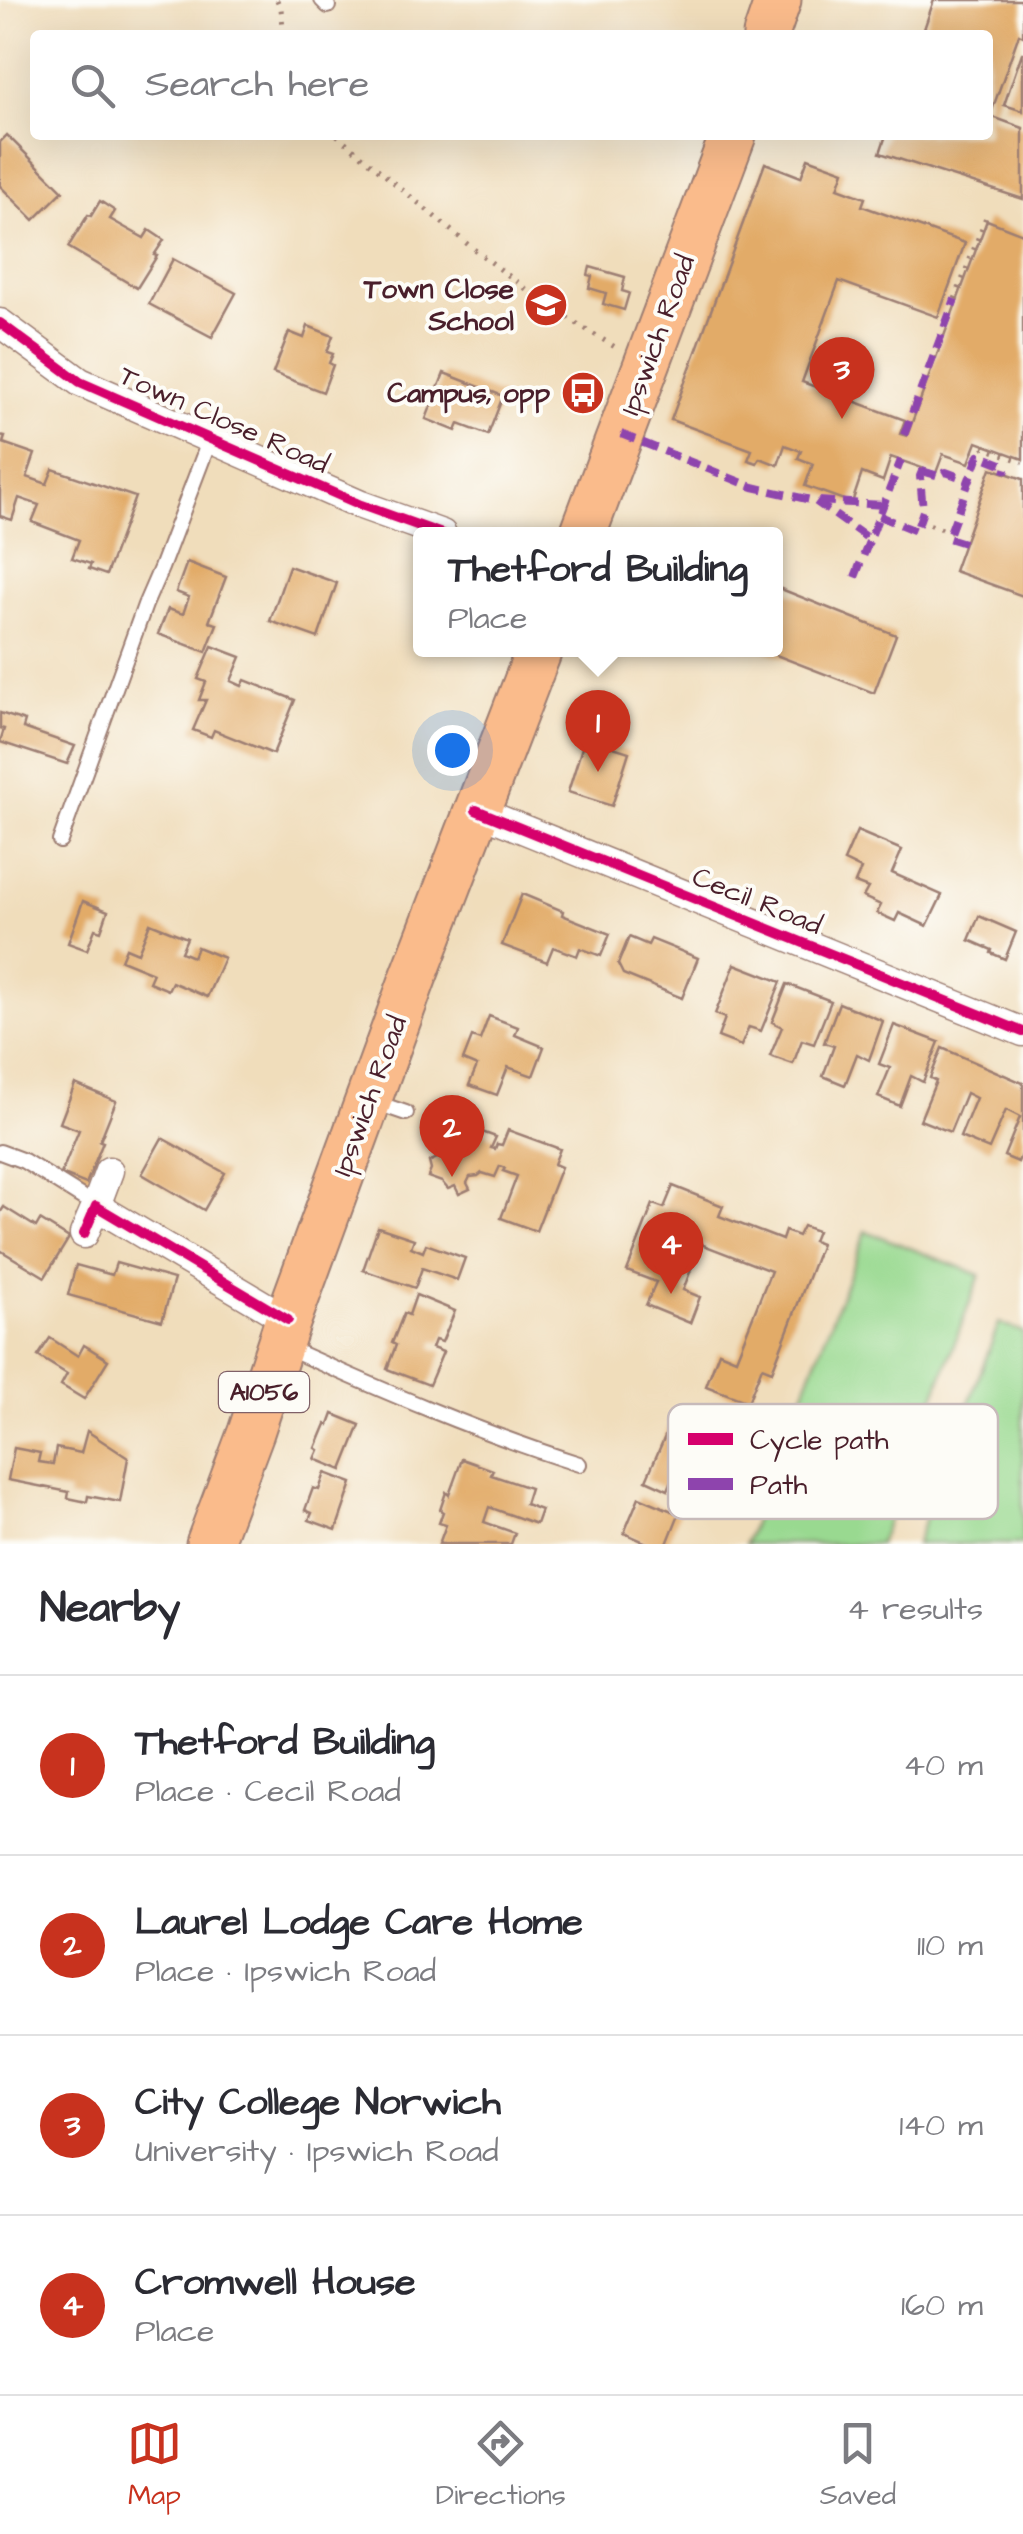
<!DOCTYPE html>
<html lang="en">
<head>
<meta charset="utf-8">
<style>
  :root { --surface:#fff; --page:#f7f7f7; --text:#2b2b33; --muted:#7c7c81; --line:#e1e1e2; --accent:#c8321e }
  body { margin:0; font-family:"Architects Daughter",sans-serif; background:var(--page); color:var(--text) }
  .you { position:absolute; left:452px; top:750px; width:35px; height:35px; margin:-25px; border:8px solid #fff; border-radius:50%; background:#1a73e8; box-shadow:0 0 0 15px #1a73e833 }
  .badge { display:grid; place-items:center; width:65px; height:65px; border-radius:50%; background:var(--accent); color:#fff; font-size:32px; font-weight:700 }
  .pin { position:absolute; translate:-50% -82px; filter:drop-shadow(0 2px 5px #0008) }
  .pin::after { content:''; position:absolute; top:52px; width:35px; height:30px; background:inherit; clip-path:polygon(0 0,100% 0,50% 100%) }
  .popup { position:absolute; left:413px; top:527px; width:370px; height:130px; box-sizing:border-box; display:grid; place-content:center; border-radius:10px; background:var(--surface); filter:drop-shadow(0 2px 8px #0005); font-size:32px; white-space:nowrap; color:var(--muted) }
  .popup b { font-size:38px; color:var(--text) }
  .popup::after { content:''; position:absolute; left:50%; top:100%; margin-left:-20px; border:20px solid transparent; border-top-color:var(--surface) }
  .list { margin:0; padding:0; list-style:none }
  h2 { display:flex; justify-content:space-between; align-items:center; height:130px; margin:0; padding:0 40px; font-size:42px }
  h2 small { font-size:32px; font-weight:400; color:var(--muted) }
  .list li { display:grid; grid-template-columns:65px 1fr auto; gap:30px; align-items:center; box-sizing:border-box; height:180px; padding:0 40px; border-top:2px solid var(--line) }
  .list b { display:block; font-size:38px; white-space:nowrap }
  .list p { margin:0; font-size:32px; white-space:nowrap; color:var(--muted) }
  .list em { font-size:32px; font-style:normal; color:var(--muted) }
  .icon { flex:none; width:55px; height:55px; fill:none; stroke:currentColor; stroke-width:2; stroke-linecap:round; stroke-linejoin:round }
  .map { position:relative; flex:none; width:1023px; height:1544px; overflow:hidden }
  .search { position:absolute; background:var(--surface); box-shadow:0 10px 40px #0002; left:30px; right:30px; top:30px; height:110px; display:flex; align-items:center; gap:25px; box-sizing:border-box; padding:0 35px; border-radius:10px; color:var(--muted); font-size:38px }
  .sheet { height:850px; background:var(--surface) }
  nav { display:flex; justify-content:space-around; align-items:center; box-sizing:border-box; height:140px; border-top:2px solid var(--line); background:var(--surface); font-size:28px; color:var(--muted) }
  nav a { display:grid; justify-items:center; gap:5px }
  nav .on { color:var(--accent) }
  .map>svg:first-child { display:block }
</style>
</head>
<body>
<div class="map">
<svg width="1023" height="1544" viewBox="0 0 1023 1544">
  <rect width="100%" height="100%" fill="#fdfcf7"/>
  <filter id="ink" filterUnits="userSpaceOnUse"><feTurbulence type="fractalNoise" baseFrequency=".01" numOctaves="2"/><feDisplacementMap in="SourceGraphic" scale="20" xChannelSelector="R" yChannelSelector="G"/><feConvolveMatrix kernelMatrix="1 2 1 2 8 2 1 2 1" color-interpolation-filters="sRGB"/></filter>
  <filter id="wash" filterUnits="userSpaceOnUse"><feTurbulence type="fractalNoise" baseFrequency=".0048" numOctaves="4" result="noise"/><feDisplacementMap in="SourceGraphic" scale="40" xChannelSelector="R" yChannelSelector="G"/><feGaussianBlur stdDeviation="2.25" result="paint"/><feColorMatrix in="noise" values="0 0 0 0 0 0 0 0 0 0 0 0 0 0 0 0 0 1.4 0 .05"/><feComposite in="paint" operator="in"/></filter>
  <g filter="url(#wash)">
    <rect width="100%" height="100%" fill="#f0ddbb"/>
    <g fill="#99d990" stroke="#727c5e" stroke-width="2.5">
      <polygon points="866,1231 980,1275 879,1544 745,1544"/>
      <polygon points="999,1323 1023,1332 1023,1544 916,1544"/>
    </g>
    <g id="blocks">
      <g fill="#e2ab67">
        <polygon points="934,0 1023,0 1023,36 1019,34 990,116 1023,128 1023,199 880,153 886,135 988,135 988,35 922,35"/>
        <polygon points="1022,53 1023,53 1023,111 1004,105"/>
        <polygon points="7,135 63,191 34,220 0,186 0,142"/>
        <polygon points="808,158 844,171 838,188 865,198 862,206 965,243 938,317 839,281 802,382 905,420 900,434 907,436 987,220 1023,234 1023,459 977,442 969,463 943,454 936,473 891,457 883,481 862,473 852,503 805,486 813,464 798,458 801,451 785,445 778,465 760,458 757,463 748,460 752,450 671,420 765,163 801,177"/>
        <polygon points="100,201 115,211 110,219 124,227 144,238 149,230 164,240 154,255 157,256 137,288 68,247 88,215 91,216"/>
        <polygon points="173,259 236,293 212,337 149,304"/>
        <polygon points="590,267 625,277 622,291 629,293 624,310 603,304 606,293 589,288 592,276 588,275"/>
        <polygon points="308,326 333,336 327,352 333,354 329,363 333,365 323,392 273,373 289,332 304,338"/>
        <polygon points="444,373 503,396 488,435 459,424 456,431 426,419"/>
        <polygon points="0,436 5,437 3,443 35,454 27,477 47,484 53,469 135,497 106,575 89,569 91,564 72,558 79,540 32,522 39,505 19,498 12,520 0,516"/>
        <polygon points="991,468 1023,479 1023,596 954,571"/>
        <polygon points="187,562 226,577 209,622 217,624 206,652 158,634 168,609 183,614 189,597 176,592"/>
        <polygon points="289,566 337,583 318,638 270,621"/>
        <polygon points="776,587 896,635 874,693 763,650 776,650"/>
        <polygon points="212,646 241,657 231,681 242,686 245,680 295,700 273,754 214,730 211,737 193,730 206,700 199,700 206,682 198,679"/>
        <polygon points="0,713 25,721 23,728 75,746 67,764 0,742 4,729 0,728"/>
        <polygon points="585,738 629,752 612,806 568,792"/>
        <polygon points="857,831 902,850 892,873 942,895 927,926 899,913 895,921 877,913 881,905 863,897 868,888 855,883 861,869 844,861"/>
        <polygon points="522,894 563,911 562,915 610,934 601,956 580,948 577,956 553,947 547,962 502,945"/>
        <polygon points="83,901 108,911 101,931 95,929 87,950 68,943"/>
        <polygon points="979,916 1016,932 1005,959 991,953 992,950 969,940"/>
        <polygon points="150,923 187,938 181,952 193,957 197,947 224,958 207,997 172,982 168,990 149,982 153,973 121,960 126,948 138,953"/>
        <polygon points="629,937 648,945 651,939 698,958 682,998 623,974 618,964"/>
        <polygon points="735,964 781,982 761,1031 749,1027 741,1046 718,1037 725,1018 715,1014"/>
        <polygon points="787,984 831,1001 814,1044 802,1040 793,1064 770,1056 782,1027 772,1022"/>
        <polygon points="839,1003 883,1021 869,1060 857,1054 845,1085 823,1076 834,1046 824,1043"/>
        <polygon points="489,1016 518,1027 515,1035 544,1047 533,1076 508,1067 497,1095 469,1085 477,1066 463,1060 472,1037 480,1040"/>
        <polygon points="894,1025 939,1042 923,1082 911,1076 900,1106 878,1097 890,1068 879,1064"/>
        <polygon points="942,1048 1023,1083 1023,1150 1018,1162 1004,1156 1020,1117 1006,1110 989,1149 960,1137 976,1098 966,1093 950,1132 920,1120 936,1081 930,1078"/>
        <polygon points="75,1084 116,1101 100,1141 103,1142 86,1184 61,1174 79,1130 60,1123"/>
        <polygon points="454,1122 496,1137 491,1148 495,1149 497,1144 502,1145 508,1130 560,1149 554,1164 561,1167 536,1231 501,1218 517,1176 503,1171 505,1168 500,1166 495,1177 482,1173 478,1176 470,1177 467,1183 470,1189 459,1194 455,1186 448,1189 442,1182 428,1177 431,1170 429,1162 437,1158 440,1150 435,1149 441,1134 448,1137"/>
        <polygon points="162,1138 225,1173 204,1210 142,1174"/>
        <polygon points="673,1186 723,1206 719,1216 782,1240 785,1231 798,1236 803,1226 817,1231 813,1241 821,1244 772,1371 762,1367 748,1402 706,1386 719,1352 736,1359 771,1271 701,1244 683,1290 700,1297 690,1323 646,1305 656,1282 627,1271 653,1204 664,1208"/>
        <polygon points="4,1207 36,1227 40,1220 69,1238 45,1277 0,1250 0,1213"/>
        <polygon points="378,1227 414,1239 411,1247 423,1252 426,1244 465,1258 457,1280 422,1268 415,1288 363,1270"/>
        <polygon points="116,1263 174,1279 162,1321 68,1295 76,1265 112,1275"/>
        <polygon points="416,1295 455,1311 442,1342 435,1340 432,1348 443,1352 429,1385 387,1369 396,1345 392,1343 404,1313 409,1315"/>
        <polygon points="50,1338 78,1356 84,1345 108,1360 84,1399 61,1385 67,1374 38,1356"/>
        <polygon points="333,1414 360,1425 342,1470 315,1459 319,1450 316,1448 326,1424 329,1425"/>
        <polygon points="669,1427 731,1454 723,1472 704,1464 697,1482 675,1473 668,1490 646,1480"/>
        <polygon points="87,1431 128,1458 120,1502 88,1496 87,1502 68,1498 69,1492 8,1480 14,1448 40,1453 38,1462 53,1464 56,1448 81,1453"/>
        <polygon points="462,1459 493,1470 491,1475 530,1488 525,1504 541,1510 536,1524 489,1507 484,1522 515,1533 511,1544 439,1544 446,1525 439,1523 443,1512 440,1510 446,1492 449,1495"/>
        <polygon points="325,1473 352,1483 336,1530 309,1520 312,1513 305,1510 313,1488 319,1490"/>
        <polygon points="639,1497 679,1514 667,1544 649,1544 624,1533"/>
      </g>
    </g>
  </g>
  <g filter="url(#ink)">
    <use href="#blocks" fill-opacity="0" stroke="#9d7e73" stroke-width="2.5"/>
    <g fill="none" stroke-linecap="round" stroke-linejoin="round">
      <g stroke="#9d7e73" stroke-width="18">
        <g id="lane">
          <polyline points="322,0 328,6"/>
          <polyline points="60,841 145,605 161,568 210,439"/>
          <polyline points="374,1102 406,1113"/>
          <polyline points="0,1152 24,1161 96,1206"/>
          <path d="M285,1347C381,1390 478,1432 579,1464"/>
        </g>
      </g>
      <g stroke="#9d7e73" stroke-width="31">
        <g id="street">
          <polyline points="0,323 80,382 361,505 442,534"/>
          <polyline points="476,810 1023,1032"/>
          <polyline points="96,1206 109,1171"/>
          <polyline points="84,1234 96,1206 288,1320"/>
        </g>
      </g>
      <g stroke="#9d7e73" stroke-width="49">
        <g id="primary">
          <polyline points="766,35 778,0"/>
          <polyline points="583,534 733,135"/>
          <polyline points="209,1544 251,1432 288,1320 413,978 539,650"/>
        </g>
      </g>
      <g stroke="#9d7e73" stroke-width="5" stroke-dasharray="2.5 8" stroke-linecap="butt">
        <polyline points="277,0 281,9 284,35"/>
        <polyline points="337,135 471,247 550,307 618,349"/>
        <polyline points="955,299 987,214"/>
        <polyline points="983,447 1023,462"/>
        <polyline points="920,521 951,532"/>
      </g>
      <use href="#lane" stroke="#fff" stroke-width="14"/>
      <use href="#street" stroke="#fff" stroke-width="28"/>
      <use href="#primary" stroke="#fabb8b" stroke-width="45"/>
      <g stroke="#8e44ad" stroke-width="8" stroke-dasharray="15 8" stroke-linecap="butt">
        <polyline points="621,434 753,487 815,501 870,540"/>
        <polyline points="904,435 955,299"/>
        <polyline points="922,471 939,476 946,472 970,481"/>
        <polyline points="819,501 883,505"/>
        <polyline points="879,516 916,531 923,511 920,476 923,469"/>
        <polyline points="964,543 948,538 979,455 1007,466 1005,473"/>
        <polyline points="855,577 901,460"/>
      </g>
      <g stroke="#fdfcf7" stroke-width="16">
        <g id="cycleway">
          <polyline points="0,323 80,382 361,505 442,534"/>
          <polyline points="476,810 1023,1032"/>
          <polyline points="84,1234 96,1206 288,1320"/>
        </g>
      </g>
      <use href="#cycleway" stroke="#d6006c" stroke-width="10"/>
    </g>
  </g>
  <defs>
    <g id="school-disc" transform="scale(2.25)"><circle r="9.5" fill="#c8321e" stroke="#fdfcf7"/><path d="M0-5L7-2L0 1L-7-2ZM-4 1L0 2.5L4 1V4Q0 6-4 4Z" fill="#fff"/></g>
    <g id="bus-disc" transform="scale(2.25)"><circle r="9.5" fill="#c8321e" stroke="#fdfcf7"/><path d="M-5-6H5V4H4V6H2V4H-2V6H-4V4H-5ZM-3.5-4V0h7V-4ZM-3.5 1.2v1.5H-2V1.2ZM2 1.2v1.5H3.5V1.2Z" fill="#fff"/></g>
  </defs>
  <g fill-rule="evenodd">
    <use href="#school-disc" x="546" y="305"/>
    <use href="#bus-disc" x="583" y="393"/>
  </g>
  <g text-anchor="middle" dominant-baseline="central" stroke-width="8" stroke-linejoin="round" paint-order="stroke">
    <rect fill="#fdfcf7" stroke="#806168" stroke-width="2.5" x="219" y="1372" width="90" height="40" rx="8"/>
    <g font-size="25" font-weight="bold" fill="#4a1f2b">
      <text x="264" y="1392">A1056</text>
    </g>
    <g font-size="28" font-weight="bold" fill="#4a1f2b" stroke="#fdfcf7" text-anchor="end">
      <text x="514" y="289">Town Close<tspan x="514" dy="32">School</tspan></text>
      <text x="550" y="393">Campus, opp</text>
    </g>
    <g font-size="28" fill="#4a1f2b" stroke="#fdfcf7">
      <text transform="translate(658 335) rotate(-70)">Ipswich Road</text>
      <text transform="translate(224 420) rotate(24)">Town Close Road</text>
      <text transform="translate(757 901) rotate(22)">Cecil Road</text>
      <text transform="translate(370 1096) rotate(-70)">Ipswich Road</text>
    </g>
  </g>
  <rect x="668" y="1404" width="330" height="115" rx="15" fill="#fdfcf7" stroke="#c7baba" stroke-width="2.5"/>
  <rect x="688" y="1433" width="45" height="12" fill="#d6006c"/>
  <rect x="688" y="1478" width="45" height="12" fill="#8e44ad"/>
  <g font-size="28" fill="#4a1f2b">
    <text x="750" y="1449">Cycle path</text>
    <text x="750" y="1494">Path</text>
  </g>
</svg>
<div class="you"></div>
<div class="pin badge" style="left:598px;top:772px">1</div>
<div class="popup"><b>Thetford Building</b>Place</div>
<div class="pin badge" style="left:452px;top:1177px">2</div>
<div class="pin badge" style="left:842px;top:419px">3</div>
<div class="pin badge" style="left:671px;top:1294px">4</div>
<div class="search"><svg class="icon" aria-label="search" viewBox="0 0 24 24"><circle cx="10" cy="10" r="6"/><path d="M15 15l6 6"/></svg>Search here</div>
</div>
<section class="sheet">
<h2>Nearby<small>4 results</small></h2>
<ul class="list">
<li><span class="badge">1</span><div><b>Thetford Building</b><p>Place · Cecil Road</p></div><em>40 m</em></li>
<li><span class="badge">2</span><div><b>Laurel Lodge Care Home</b><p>Place · Ipswich Road</p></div><em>110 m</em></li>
<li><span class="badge">3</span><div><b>City College Norwich</b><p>University · Ipswich Road</p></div><em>140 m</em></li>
<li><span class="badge">4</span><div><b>Cromwell House</b><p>Place</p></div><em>160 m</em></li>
</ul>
</section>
<nav>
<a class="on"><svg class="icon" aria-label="map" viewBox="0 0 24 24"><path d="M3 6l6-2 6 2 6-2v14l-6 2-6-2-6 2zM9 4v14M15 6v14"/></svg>Map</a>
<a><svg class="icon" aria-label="directions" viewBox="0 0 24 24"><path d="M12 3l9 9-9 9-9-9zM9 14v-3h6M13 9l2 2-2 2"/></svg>Directions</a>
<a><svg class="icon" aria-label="saved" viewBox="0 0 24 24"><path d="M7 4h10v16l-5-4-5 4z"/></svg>Saved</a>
</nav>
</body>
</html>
